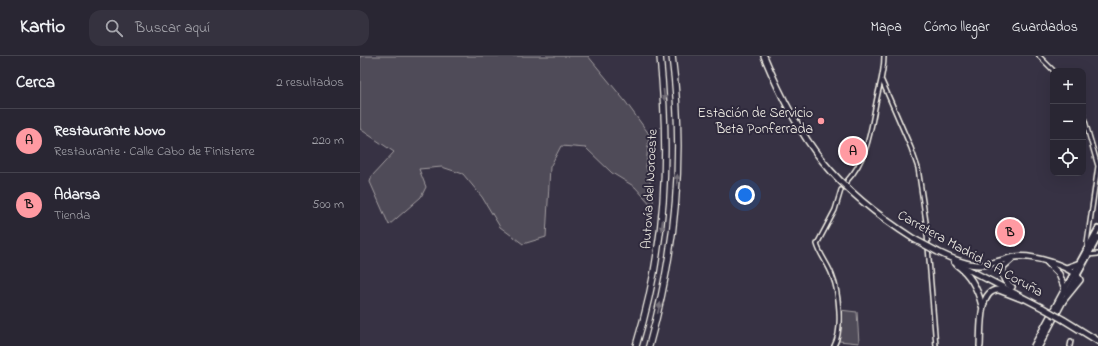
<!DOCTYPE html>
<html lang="es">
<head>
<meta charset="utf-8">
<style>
  :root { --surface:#292633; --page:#35323f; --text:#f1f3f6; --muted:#a5a5ac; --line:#45434e; --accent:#ff9aa2 }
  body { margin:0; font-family:"Indie Flower",sans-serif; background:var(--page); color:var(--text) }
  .controls { position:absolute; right:12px; top:12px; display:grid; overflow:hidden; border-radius:8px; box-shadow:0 4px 16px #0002 }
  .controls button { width:36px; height:36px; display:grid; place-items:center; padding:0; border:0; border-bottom:1px solid var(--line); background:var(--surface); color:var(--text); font:20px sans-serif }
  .you { position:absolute; left:385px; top:139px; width:14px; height:14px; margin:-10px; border:3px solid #fff; border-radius:50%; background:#1a73e8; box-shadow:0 0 0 6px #1a73e833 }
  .badge { display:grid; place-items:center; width:26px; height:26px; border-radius:50%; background:var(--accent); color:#111; font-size:13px; font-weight:700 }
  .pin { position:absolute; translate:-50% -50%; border:2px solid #fff; box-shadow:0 1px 4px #0006 }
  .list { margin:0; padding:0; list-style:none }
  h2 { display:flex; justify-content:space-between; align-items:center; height:52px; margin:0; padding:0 16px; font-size:17px }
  h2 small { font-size:13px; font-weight:400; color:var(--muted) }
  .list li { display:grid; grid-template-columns:26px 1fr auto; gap:12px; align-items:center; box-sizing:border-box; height:64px; padding:0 16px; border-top:1px solid var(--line) }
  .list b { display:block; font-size:15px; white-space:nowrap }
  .list p { margin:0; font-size:13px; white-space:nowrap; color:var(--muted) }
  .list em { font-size:13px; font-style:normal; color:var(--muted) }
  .icon { flex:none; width:22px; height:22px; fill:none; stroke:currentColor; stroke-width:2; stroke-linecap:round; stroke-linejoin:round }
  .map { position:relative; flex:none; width:738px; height:290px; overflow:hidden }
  header { display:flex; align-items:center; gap:24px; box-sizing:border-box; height:56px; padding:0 20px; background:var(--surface); border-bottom:1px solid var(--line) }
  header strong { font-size:19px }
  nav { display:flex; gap:22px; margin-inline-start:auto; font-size:14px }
  .search { width:280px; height:36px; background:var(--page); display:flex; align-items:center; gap:10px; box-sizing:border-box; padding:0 14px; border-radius:12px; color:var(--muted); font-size:15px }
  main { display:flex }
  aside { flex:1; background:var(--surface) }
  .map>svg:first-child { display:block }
</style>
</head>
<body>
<header>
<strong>Kartio</strong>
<div class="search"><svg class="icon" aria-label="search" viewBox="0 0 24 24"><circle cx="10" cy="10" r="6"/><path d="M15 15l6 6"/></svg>Buscar aquí</div>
<nav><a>Mapa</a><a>Cómo llegar</a><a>Guardados</a></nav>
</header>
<main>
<aside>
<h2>Cerca<small>2 resultados</small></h2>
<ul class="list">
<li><span class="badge">A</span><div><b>Restaurante Novo</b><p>Restaurante · Calle Cabo de Finisterre</p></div><em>220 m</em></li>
<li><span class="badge">B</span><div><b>Adarsa</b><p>Tienda</p></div><em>500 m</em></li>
</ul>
</aside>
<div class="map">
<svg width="738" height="290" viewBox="0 0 738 290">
  <rect width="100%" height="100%" fill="#373244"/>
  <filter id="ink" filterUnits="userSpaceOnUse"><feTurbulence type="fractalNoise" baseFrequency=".025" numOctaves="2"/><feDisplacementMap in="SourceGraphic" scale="8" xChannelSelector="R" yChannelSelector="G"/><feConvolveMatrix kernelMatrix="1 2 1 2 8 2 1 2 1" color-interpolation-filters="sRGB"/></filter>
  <g filter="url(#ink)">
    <g fill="#504b59" stroke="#a29ea0">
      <polygon points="0,0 228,0 265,45 289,78 286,111 293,137 293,151 275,131 252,117 226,92 201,90 190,111 186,181 163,188 140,171 122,141 103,118 82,111 59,113 66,131 61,141 29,169 10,126 12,120 34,96 0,73"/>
      <polygon points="480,254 497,256 499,287 479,285"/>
    </g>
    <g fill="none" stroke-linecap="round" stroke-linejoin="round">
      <g stroke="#f4f1e8" stroke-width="6">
        <g id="minor">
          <polyline points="679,0 694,15"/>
          <polyline points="522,25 551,92 558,112 566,166 576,290"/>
          <polyline points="723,58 738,110 727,187 728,191"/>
          <path d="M487,125C511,99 511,65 519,33C522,21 524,13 524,0"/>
          <polyline points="728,199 738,198"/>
          <path d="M474,290C483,274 479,236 472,219C468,208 460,199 457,188L475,154L481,134"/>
          <polyline points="710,290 711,285"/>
        </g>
      </g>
      <g stroke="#f4f1e8" stroke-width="8">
        <g id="secondary">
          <polyline points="705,233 738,173"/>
          <polyline points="707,238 738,181"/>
        </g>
      </g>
      <g stroke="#f4f1e8" stroke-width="8">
        <g id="primary">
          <polyline points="674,290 705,233"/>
          <polyline points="679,290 703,245"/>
        </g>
      </g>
      <g stroke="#f4f1e8" stroke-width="8">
        <g id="trunk">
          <path d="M404,0C440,87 474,132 554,183"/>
          <path d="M578,196C590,202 605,209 619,209C632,209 643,203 655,201C669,198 714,210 720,224L703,245"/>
          <path d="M652,203L643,211C642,221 644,226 652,231"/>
          <polyline points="594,206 683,252"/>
          <polyline points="688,207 699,218 705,233"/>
          <path d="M597,209C611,219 618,234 622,250"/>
          <polyline points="706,212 720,207"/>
          <polyline points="704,264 738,285"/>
          <path d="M620,290C621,276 618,232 639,234L662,243"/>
        </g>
      </g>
      <g stroke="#f4f1e8" stroke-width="8">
        <g id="motorway">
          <path d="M276,290C306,192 310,101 300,0"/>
          <path d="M289,290C316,193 325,100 312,0"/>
        </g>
      </g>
      <use href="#minor" stroke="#2f2a3d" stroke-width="3"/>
      <use href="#secondary" stroke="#2f2a3d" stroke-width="4.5"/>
      <use href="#primary" stroke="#2f2a3d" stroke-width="5"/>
      <use href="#trunk" stroke="#2f2a3d" stroke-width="5"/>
      <use href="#motorway" stroke="#2f2a3d" stroke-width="5.5"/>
      <g stroke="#f4f1e8" stroke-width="8" stroke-linecap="butt">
        <g id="trunk-bridge">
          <polyline points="554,183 578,196"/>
          <polyline points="683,252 704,264"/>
        </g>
      </g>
      <use href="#trunk-bridge" stroke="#2f2a3d" stroke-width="5"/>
    </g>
    <defs><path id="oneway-solid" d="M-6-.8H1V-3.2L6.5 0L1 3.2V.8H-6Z"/></defs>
    <g fill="#747079">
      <use href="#oneway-solid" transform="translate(304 39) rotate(84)"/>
      <use href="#oneway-solid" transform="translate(317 124) rotate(-86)"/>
      <use href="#oneway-solid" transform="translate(302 169) rotate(97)"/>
      <use href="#oneway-solid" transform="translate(299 252) rotate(-75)"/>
    </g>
  </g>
  <circle fill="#ff9aa2" stroke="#2f2a3d" stroke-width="1.5" cx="461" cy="65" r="4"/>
  <g text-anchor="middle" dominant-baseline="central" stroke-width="4" stroke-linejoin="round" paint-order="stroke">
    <g font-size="14" fill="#f4f1e8" stroke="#2f2a3d" text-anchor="end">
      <text x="453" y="57">Estación de Servicio<tspan x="453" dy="16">Beta Ponferrada</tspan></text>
    </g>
    <g font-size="14" fill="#f4f1e8" stroke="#2f2a3d">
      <text transform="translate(290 133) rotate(-87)">Autovía del Noroeste</text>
      <text transform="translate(610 198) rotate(29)">Carretera Madrid a A Coruña</text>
    </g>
  </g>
</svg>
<div class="controls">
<button>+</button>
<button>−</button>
<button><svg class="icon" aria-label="locate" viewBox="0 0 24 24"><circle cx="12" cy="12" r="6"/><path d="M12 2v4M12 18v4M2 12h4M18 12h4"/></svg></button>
</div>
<div class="you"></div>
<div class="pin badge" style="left:493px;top:95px">A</div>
<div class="pin badge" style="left:650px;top:176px">B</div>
</div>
</main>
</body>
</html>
